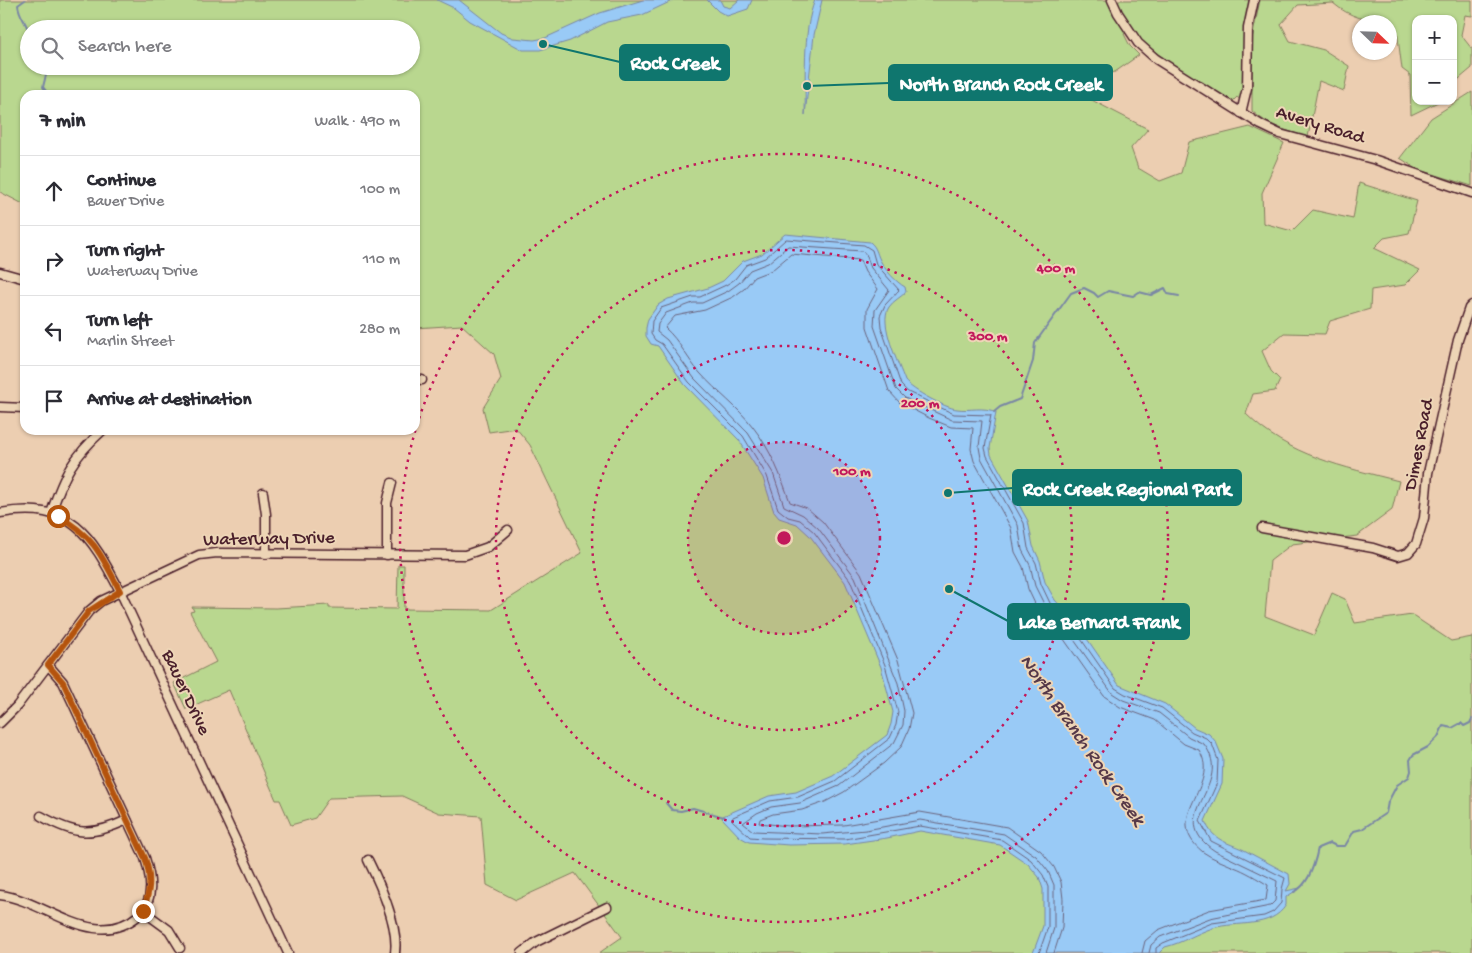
<!DOCTYPE html>
<html lang="en">
<head>
<meta charset="utf-8">
<style>
  :root { --surface:#fff; --page:#f7f7f7; --text:#2b2b33; --muted:#7c7c81; --line:#e1e1e2 }
  body { margin:0; font-family:"Gochi Hand",sans-serif; background:var(--page); color:var(--text) }
  .controls { position:absolute; right:15px; top:15px; display:grid; overflow:hidden; border-radius:10px; box-shadow:0 1px 4px #0004 }
  .controls button { width:45px; height:45px; display:grid; place-items:center; padding:0; border:0; border-bottom:1px solid var(--line); background:var(--surface); color:var(--text); font:25px sans-serif }
  .compass { position:absolute; left:1352px; top:15px; width:45px; height:45px; border-radius:50%; background:var(--surface); box-shadow:0 1px 4px #0004; rotate:113deg }
  .stop { position:absolute; width:15px; height:15px; margin:-11px; border:4px solid #b45309; border-radius:50%; background:#fff }
  .stop.end { background:#b45309; border-color:#fff; box-shadow:0 1px 5px #0008 }
  .list { margin:0; padding:0; list-style:none }
  h2 { display:flex; justify-content:space-between; align-items:center; height:65px; margin:0; padding:0 20px; font-size:21px }
  h2 small { font-size:16px; font-weight:400; color:var(--muted) }
  .list li { display:grid; grid-template-columns:32px 1fr auto; gap:15px; align-items:center; box-sizing:border-box; height:70px; padding:0 20px; border-top:1px solid var(--line) }
  .list b { display:block; font-size:19px; white-space:nowrap }
  .list p { margin:0; font-size:16px; white-space:nowrap; color:var(--muted) }
  .list em { font-size:16px; font-style:normal; color:var(--muted) }
  .icon { flex:none; width:28px; height:28px; fill:none; stroke:currentColor; stroke-width:2; stroke-linecap:round; stroke-linejoin:round }
  .map { position:relative; flex:none; width:1472px; height:953px; overflow:hidden }
  .search { position:absolute; background:var(--surface); box-shadow:0 1px 4px #0004; left:20px; top:20px; width:400px; height:55px; display:flex; align-items:center; gap:12px; box-sizing:border-box; padding:0 18px; border-radius:28px; color:var(--muted); font-size:19px }
  .panel { position:absolute; background:var(--surface); box-shadow:0 1px 4px #0004; left:20px; top:90px; width:400px; height:345px; border-radius:15px }
  .map>svg:first-child { display:block }
</style>
</head>
<body>
<div class="map">
<svg width="1472" height="953" viewBox="0 0 1472 953">
  <rect width="100%" height="100%" fill="#ecceb1"/>
  <filter id="ink" filterUnits="userSpaceOnUse"><feTurbulence type="fractalNoise" baseFrequency=".02" numOctaves="2"/><feDisplacementMap in="SourceGraphic" scale="10" xChannelSelector="R" yChannelSelector="G"/><feConvolveMatrix kernelMatrix="1 2 1 2 8 2 1 2 1" color-interpolation-filters="sRGB"/></filter>
  <g filter="url(#ink)">
    <g fill="#b9d78f" stroke="#827b5d" fill-rule="evenodd">
      <path d="M0,0H1110L1126,32L1124,34L1130,46L1139,55L1115,72L1085,79L1080,94L1148,129L1131,148L1138,168L1160,181L1181,173L1189,142L1250,127L1284,143L1262,193L1263,223L1292,231L1313,210L1353,219L1359,183L1417,201L1409,233L1384,238L1374,248L1420,270L1405,285L1371,290L1370,309L1330,321L1325,334L1284,333L1262,351L1271,371L1280,380L1275,391L1253,394L1246,414C1288,456 1344,467 1399,481L1392,510L1357,536L1292,544L1270,561L1265,616L1314,635L1332,593L1345,599L1355,623L1412,615L1451,641L1472,637V953H599L622,937L575,873L516,900L487,885L481,816L439,813L402,796L329,798L315,818L291,825L280,800H276L229,690L186,709L174,683L216,662L190,612L194,611L192,607L276,608L329,605V608L397,609L398,565H404V609L491,610L582,553L530,445L516,428L489,432L483,408L501,379L494,354L462,325L415,328V95H25V205L0,192ZM29,29H411V66H29Z"/>
      <path d="M1116,0H1251L1242,101L1237,97L1233,101C1199,79 1155,59 1130,27C1124,20 1120,9 1116,0Z"/>
      <path d="M1260,0H1472V16L1465,15L1461,35L1472,49V68L1453,84V19H1416V101H1440L1411,115L1410,75L1402,69L1397,30L1390,28V22C1369,22 1349,17 1333,3L1298,5L1281,24L1290,41L1324,50L1349,66L1344,91L1319,81L1308,137C1287,131 1268,126 1252,111V39Z"/>
      <polygon points="1472,92 1472,186 1417,169 1400,158 1431,118"/>
    </g>
    <g fill="#99caf6" stroke="#7986a5">
      <polygon points="437,0 459,0 501,33 513,38 534,40 545,38 600,13 643,0 674,0 642,15 607,22 570,41 540,50 523,50 470,21 454,8"/>
      <polygon points="707,0 720,0 723,6 730,8 739,0 752,0 748,9 727,16 718,11"/>
      <path d="M815,0H822L814,35L805,115C806,81 802,32 815,0Z"/>
      <path d="M785,234L870,242C877,248 876,252 880,260C885,270 896,282 905,287L906,292C901,297 893,301 889,307C878,323 899,364 905,381C912,390 945,408 957,409C970,411 983,406 996,412L990,448L991,455L1028,521L1033,546L1040,561L1045,582L1055,600L1076,623L1119,685L1165,704L1195,728L1209,734L1216,742L1223,759L1222,784L1205,821C1213,841 1227,842 1244,850C1259,858 1274,866 1289,874L1290,884L1286,891L1300,888L1286,897V905C1271,929 1237,921 1213,928C1197,933 1182,943 1165,947L1159,953H1033L1043,926V889L1039,877L1028,864L1000,845L920,831L887,838L845,844L789,845L749,842L740,837L722,818L723,816L769,796L796,792L833,776L887,735L891,724L893,712L881,667L845,582L810,536L797,524L779,518L774,512L763,478L739,440L685,385L658,346L651,344L646,336V328L648,319L658,305L668,299L708,288L723,281L743,261L762,254Z"/>
    </g>
    <g fill="none" stroke-linecap="round" stroke-linejoin="round">
      <g stroke="#6a637c" stroke-width="1">
        <polyline points="1039,953 1048,927 1048,887 1043,875 1031,860 1002,840 920,826 845,839 763,838 750,837 732,820 733,817 770,801 798,797 835,781 890,738 896,725 898,712 885,665 850,580 814,532 800,520 788,517 778,509 767,476 743,436 689,382 662,344 655,340 651,334 652,321 661,308 693,297 700,297 726,285 735,279 746,265 765,258 786,239 864,245 872,250 876,264 899,290 885,305 880,316 881,327 901,385 908,392 954,414 991,415 985,448 987,456 1024,523 1028,548 1036,563 1041,584 1050,603 1072,626 1115,688 1125,694 1162,708 1192,732 1206,738 1212,744 1218,760 1217,783 1200,821 1211,841 1285,878 1282,889 1281,903 1273,912 1264,916 1212,923 1163,943 1156,948 1156,953"/>
        <path d="M1046,953L1054,928V885L1048,871L1036,856L1004,834L920,820L866,830L822,834L753,831L743,823L757,813L771,807L800,803L839,786L894,743L903,725L904,711L898,683L855,577L818,528L803,515L784,506L773,473L748,433L694,378L667,340L657,332L658,324L666,313L693,303H702L728,291L739,283L750,270L768,263L788,246L862,251L866,254L871,268L889,290L875,310L874,326L896,389L905,398L952,420L982,421L979,447L981,458L1018,525L1022,550L1030,565L1035,586L1045,606L1067,630L1112,693L1123,700L1159,713L1189,737L1204,744C1236,787 1162,816 1215,851L1277,881L1275,901L1270,906L1210,918L1160,937L1151,945L1149,953"/>
        <path d="M1054,953L1062,928L1063,899L1061,882L1054,867L1041,851L1007,827L920,812L844,825L789,826L759,823L760,819L773,814L802,810L825,802L844,792L884,763L901,747L909,729L912,713L898,660L861,573L823,522L807,508L790,502C781,476 771,450 753,427C738,407 717,392 700,373C687,359 680,341 665,328L675,316L705,310L733,297L744,289L754,277L772,270L791,254L860,260L865,272L878,289L867,309V327L889,391L900,403L929,418L951,427L973,428L971,449L974,461L1011,528L1015,552L1023,567L1028,589L1038,610L1061,635L1104,696L1120,707L1155,720L1184,744L1199,750C1222,787 1159,817 1203,852C1213,859 1223,862 1234,867C1245,871 1258,879 1268,885L1266,900L1209,910L1158,930L1145,941L1142,953"/>
      </g>
      <g stroke="#7986a5" stroke-width="2">
        <path d="M25,0L18,5C19,16 27,23 29,33"/>
        <polyline points="43,66 47,71 43,87 49,95"/>
        <polyline points="994,412 1000,407 1020,399 1033,361 1035,343 1071,293 1084,288 1094,293 1098,297 1108,291 1133,296 1139,292 1151,295 1165,288 1168,294 1179,296"/>
        <polyline points="666,803 672,810 681,811 693,808 724,817"/>
        <path d="M1294,892C1309,885 1315,863 1318,848L1330,843L1336,846H1345L1354,831L1362,829L1386,813L1388,802L1397,785L1409,777L1411,771L1410,760L1413,755L1428,747L1438,737L1443,726L1452,728L1461,723L1464,726L1470,723L1472,719"/>
      </g>
      <g stroke="#4a1f2b" stroke-width="11">
        <g id="minor">
          <polyline points="1112,0 1118,13 1138,43 1156,59 1261,125 1280,134 1376,160 1472,193"/>
          <polyline points="1241,113 1247,88 1248,28 1254,0"/>
          <polyline points="0,272 25,279"/>
          <polyline points="415,379 422,380"/>
          <polyline points="0,407 25,408"/>
          <polyline points="263,493 266,514 266,554"/>
          <path d="M0,513C72,501 90,534 120,591L288,953"/>
          <path d="M51,513C64,475 72,458 103,430"/>
          <polyline points="1262,528 1373,548 1398,556 1408,553 1416,544 1424,518 1428,473 1458,340 1469,308 1472,305"/>
          <polyline points="387,555 387,503 392,483"/>
          <polyline points="0,723 17,706 89,611 101,601 199,555 217,553 465,555 488,547 508,530"/>
          <path d="M41,816C75,835 91,837 127,820"/>
          <path d="M368,860C380,884 399,925 395,953"/>
          <path d="M0,895C46,900 94,953 139,915C155,900 151,877 145,858L63,682L48,665"/>
          <polyline points="143,911 169,930 180,948"/>
          <polyline points="522,953 536,942 607,907"/>
        </g>
      </g>
      <use href="#minor" stroke="#edd5b6" stroke-width="8"/>
    </g>
  </g>
  <g fill="none" stroke-linecap="round" stroke-linejoin="round" filter="url(#ink)">
    <path stroke="#b45309" stroke-width="6" d="M58,516C94,536 102,556 120,591L89,611L48,665L63,682L145,858C152,879 150,891 143,911"/>
  </g>
  <circle cx="784" cy="538" r="96" fill="#c2185b" fill-opacity=".12"/>
  <g fill="none" stroke="#c2185b" stroke-width="2.5" stroke-dasharray="2.5 5">
    <circle cx="784" cy="538" r="96"/>
    <circle cx="784" cy="538" r="192"/>
    <circle cx="784" cy="538" r="288"/>
    <circle cx="784" cy="538" r="384"/>
  </g>
  <g text-anchor="middle" dominant-baseline="central" stroke-width="4" stroke-linejoin="round" paint-order="stroke">
    <g font-size="19" fill="#4a1f2b" stroke="#edd5b6">
      <text transform="translate(1320 126) rotate(17)">Avery Road</text>
      <text transform="translate(1420 445) rotate(-79)">Dimes Road</text>
      <text transform="translate(269 540) rotate(-1)">Waterway Drive</text>
      <text transform="translate(185 693) rotate(65)">Bauer Drive</text>
    </g>
    <g font-size="20" font-style="italic" fill="#563949" stroke="#edd5b6">
      <text transform="translate(1081 741) rotate(55)">North Branch Rock Creek</text>
    </g>
  </g>
  <circle cx="784" cy="538" r="8" fill="#c2185b" stroke="#edd5b6" stroke-width="2.5"/>
  <g font-size="15" text-anchor="middle" font-weight="bold" fill="#c2185b" stroke="#edd5b6" stroke-width="4" stroke-linejoin="round" paint-order="stroke">
    <text x="1056" y="272">400 m</text>
    <text x="988" y="340">300 m</text>
    <text x="920" y="407">200 m</text>
    <text x="852" y="475">100 m</text>
  </g>
  <path fill="none" stroke="#0f766e" stroke-width="2" d="M543 44L620 62M807 86L889 83M948 493L1013 488M949 589L1008 621"/>
  <g fill="#0f766e" stroke="#edd5b6" stroke-width="2">
    <circle cx="543" cy="44" r="5"/>
    <circle cx="807" cy="86" r="5"/>
    <circle cx="948" cy="493" r="5"/>
    <circle cx="949" cy="589" r="5"/>
  </g>
  <g fill="#0f766e" stroke="#0f766e" stroke-width="2">
    <rect x="620" y="45" width="109" height="35" rx="5"/>
    <rect x="889" y="65" width="223" height="35" rx="5"/>
    <rect x="1013" y="470" width="228" height="35" rx="5"/>
    <rect x="1008" y="604" width="181" height="35" rx="5"/>
  </g>
  <g font-size="20" text-anchor="middle" font-weight="bold" fill="#fff">
    <text x="675" y="69">Rock Creek</text>
    <text x="1001" y="90">North Branch Rock Creek</text>
    <text x="1127" y="495">Rock Creek Regional Park</text>
    <text x="1099" y="628">Lake Bernard Frank</text>
  </g>
</svg>
<div class="controls">
<button>+</button>
<button>−</button>
</div>
<svg class="compass" viewBox="-18 -18 36 36"><path d="M0-13l5 13h-10z" fill="#e53935"/><path d="M0 13l5-13h-10z" fill="#7c7c81"/></svg>
<div class="stop" style="left:58px;top:516px"></div>
<div class="stop end" style="left:143px;top:911px"></div>
<div class="search"><svg class="icon" aria-label="search" viewBox="0 0 24 24"><circle cx="10" cy="10" r="6"/><path d="M15 15l6 6"/></svg>Search here</div>
<section class="panel">
<h2>7 min<small>Walk · 490 m</small></h2>
<ul class="list">
<li><svg class="icon" aria-label="ahead" viewBox="0 0 24 24"><path d="M12 20V5M6 11l6-6 6 6"/></svg><div><b>Continue</b><p>Bauer Drive</p></div><em>100 m</em></li>
<li><svg class="icon" aria-label="right" viewBox="0 0 24 24"><path d="M7 20v-9h11M14 6l5 5-5 5"/></svg><div><b>Turn right</b><p>Waterway Drive</p></div><em>110 m</em></li>
<li><svg class="icon" aria-label="left" viewBox="0 0 24 24"><path d="M17 20v-9H6M10 6l-5 5 5 5"/></svg><div><b>Turn left</b><p>Marlin Street</p></div><em>280 m</em></li>
<li><svg class="icon" aria-label="arrive" viewBox="0 0 24 24"><path d="M6 21V4h12l-3 4 3 4H6"/></svg><div><b>Arrive at destination</b></div></li>
</ul>
</section>
</div>
</body>
</html>
